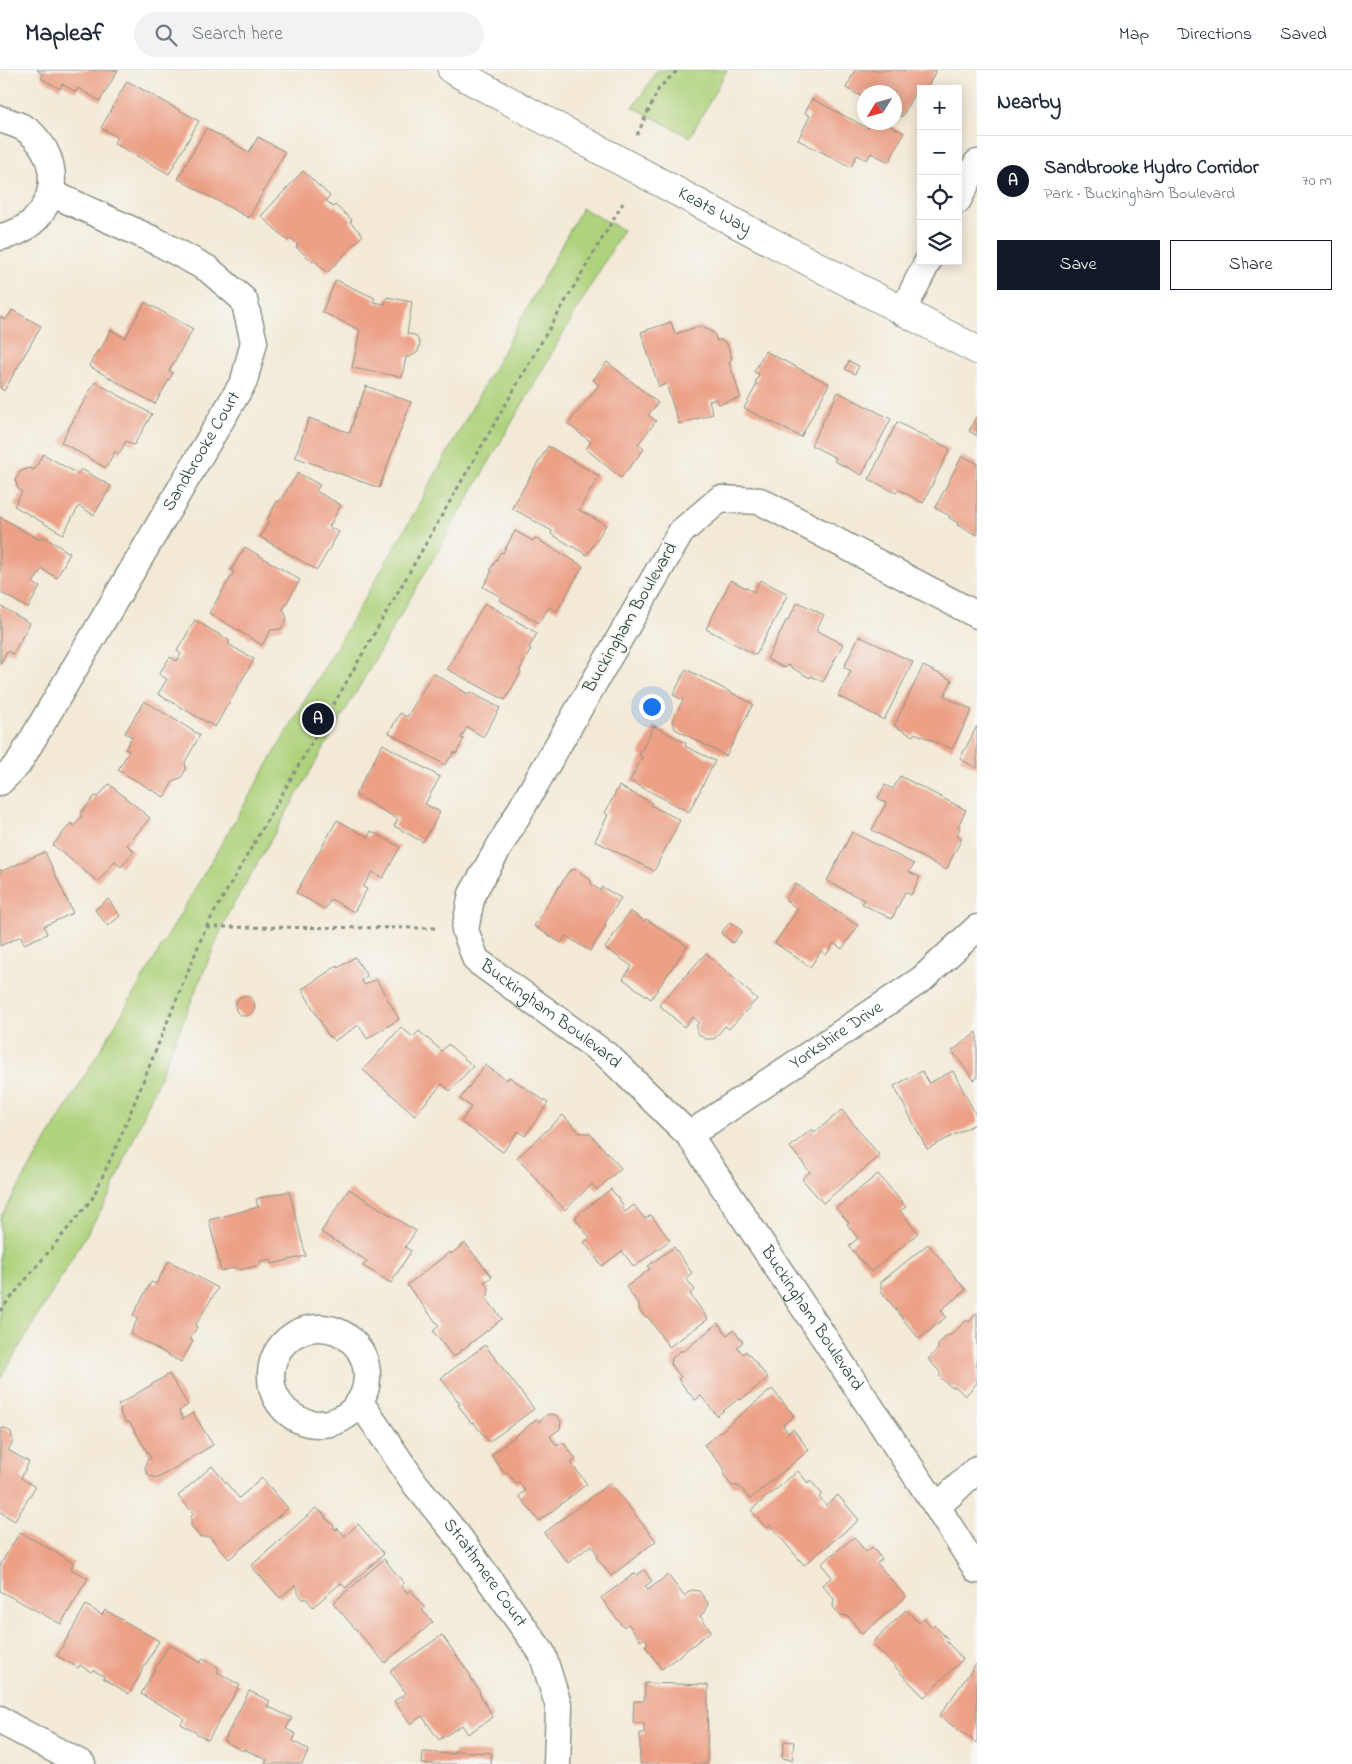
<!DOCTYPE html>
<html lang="en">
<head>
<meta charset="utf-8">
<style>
  :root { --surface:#fff; --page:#f2f2f3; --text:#1f2937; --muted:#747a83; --line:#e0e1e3; --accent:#111827 }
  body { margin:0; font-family:"Indie Flower",sans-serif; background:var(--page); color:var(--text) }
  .controls { position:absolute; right:15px; top:15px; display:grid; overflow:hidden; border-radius:0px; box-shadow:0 2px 12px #0003 }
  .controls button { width:45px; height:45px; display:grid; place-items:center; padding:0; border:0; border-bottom:1px solid var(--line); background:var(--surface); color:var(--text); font:25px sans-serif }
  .compass { position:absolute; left:857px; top:15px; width:45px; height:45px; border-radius:50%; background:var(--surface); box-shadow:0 2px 12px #0003; rotate:233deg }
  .you { position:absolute; left:651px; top:636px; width:18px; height:18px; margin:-12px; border:4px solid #fff; border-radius:50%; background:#1a73e8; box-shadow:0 0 0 8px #1a73e833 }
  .badge { display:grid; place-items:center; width:32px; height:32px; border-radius:50%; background:var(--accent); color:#fff; font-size:16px; font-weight:700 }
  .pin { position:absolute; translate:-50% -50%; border:2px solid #fff; box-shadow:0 1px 5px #0006 }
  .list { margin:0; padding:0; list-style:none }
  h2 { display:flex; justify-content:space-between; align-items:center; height:65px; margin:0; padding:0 20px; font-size:21px }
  h2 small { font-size:16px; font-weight:400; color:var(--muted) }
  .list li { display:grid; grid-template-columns:32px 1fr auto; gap:15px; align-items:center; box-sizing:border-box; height:90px; padding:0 20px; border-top:1px solid var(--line) }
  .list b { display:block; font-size:19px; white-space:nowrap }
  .list p { margin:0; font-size:16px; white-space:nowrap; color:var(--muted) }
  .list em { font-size:16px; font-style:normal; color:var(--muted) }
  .actions { display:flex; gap:10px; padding:15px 20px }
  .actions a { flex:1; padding:11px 0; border:1px solid var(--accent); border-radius:0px; text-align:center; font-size:18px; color:var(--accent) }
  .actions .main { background:var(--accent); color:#fff }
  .icon { flex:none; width:28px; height:28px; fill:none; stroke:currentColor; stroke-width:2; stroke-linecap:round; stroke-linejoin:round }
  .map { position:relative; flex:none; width:977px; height:1694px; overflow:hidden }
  header { display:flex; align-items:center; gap:30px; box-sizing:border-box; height:70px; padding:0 25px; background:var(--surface); border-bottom:1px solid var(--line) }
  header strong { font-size:24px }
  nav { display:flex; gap:28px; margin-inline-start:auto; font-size:18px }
  .search { width:350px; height:45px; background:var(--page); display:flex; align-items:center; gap:12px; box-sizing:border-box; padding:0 18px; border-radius:28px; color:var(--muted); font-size:19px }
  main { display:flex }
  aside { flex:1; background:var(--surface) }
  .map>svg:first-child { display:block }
</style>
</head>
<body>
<header>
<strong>Mapleaf</strong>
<div class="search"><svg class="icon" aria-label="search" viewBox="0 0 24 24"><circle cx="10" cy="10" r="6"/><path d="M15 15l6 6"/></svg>Search here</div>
<nav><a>Map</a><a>Directions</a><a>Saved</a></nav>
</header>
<main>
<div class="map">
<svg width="977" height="1694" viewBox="0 0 977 1694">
  <rect width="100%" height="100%" fill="#f6f6f2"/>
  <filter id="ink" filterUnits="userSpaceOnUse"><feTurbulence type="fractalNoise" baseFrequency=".02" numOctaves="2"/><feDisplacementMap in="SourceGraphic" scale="10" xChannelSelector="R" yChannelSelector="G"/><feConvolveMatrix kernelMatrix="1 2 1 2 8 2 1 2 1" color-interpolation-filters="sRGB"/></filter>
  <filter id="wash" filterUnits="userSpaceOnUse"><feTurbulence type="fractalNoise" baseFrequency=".0096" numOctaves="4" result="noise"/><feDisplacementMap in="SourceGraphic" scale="20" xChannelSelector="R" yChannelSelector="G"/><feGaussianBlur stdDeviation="1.12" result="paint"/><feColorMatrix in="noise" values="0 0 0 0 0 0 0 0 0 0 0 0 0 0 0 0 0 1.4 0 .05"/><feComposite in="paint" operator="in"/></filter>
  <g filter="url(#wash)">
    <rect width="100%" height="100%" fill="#f3e9d6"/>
    <g fill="#afd27b" stroke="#678858">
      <polygon points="657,0 727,0 690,67 633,37 643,23"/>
      <polygon points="582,138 623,160 228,844 110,1125 0,1309 0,1148 149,898 408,454"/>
    </g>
    <g id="blocks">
      <g fill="#eca086">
        <polygon points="37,0 118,0 100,31 78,18 76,22 62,14 60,19 41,8 43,4"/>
        <polygon points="855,0 936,0 927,19 921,19 921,24 915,22 902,47 894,43 894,22 864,22 864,28 846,18"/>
        <polygon points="127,11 199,51 169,104 114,73 117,67 101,58"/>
        <polygon points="812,29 868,58 871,52 883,52 904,63 889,92 871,83 867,90 857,85 851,97 798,70 810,46 805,43"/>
        <polygon points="206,58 249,82 258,67 285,82 249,148 178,109"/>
        <polygon points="303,101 330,126 326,130 333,137 335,135 352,150 350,152 363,165 327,203 314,190 313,192 296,177 298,175 291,168 288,171 261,146"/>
        <polygon points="336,210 375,228 373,232 385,234 387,227 412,232 407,264 415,265 420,273 418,282 410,287 406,287 402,307 352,298 360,260 322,242"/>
        <polygon points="145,232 193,259 169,301 173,303 155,334 89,296 97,281 99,282 111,260 125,268"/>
        <polygon points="12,240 41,256 4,321 0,318 0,247 6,250"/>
        <polygon points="671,252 675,264 700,256 714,263 717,271 720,270 727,274 732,289 729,292 741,328 719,334 717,329 709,331 713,344 679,354 666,314 659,317 641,262"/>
        <polygon points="765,281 829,314 801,367 744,338 757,314 755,313 759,304 754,302"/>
        <polygon points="849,291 859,296 855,304 845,299"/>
        <polygon points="607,292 658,333 648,345 656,351 638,374 644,379 621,408 586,379 591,372 568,354 599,315 593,310"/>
        <polygon points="95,312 152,344 134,375 126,371 119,384 115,381 106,398 61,372"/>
        <polygon points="366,316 411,332 379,418 295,387 309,348 350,363 357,337 358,338"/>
        <polygon points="838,322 891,349 862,405 834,391 836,388 811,375"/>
        <polygon points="977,346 977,366 969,361"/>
        <polygon points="897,352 950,379 923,433 898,419 896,423 869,409"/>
        <polygon points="548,376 599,406 579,440 606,455 587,485 551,464 552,461 512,438"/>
        <polygon points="43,384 78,404 81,399 111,416 94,445 79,436 63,464 14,436 22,422 18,419 15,410 21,401 30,398 34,400"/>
        <polygon points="962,386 977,393 977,465 957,455 958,453 949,448 950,446 935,438"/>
        <polygon points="298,403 320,415 316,421 341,435 329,457 339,462 317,500 260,467 269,451 267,450 277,431 279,432"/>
        <polygon points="0,447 40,470 42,466 70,483 57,508 42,499 33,513 40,517 28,538 0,522"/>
        <polygon points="515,461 533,471 535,468 583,496 557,541 549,537 539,553 499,530 501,527 483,517 492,501 490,500 501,482 503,483"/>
        <polygon points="245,477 300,510 283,539 287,548 281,559 271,560 262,575 209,543 234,502 231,500"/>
        <polygon points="731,510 754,522 760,510 788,524 756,585 706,559"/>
        <polygon points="798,532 824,545 816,560 843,574 823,612 811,606 810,608 787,595 785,598 767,589 787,549 788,550"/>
        <polygon points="485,533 537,563 529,578 531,579 519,601 521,602 505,630 447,599"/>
        <polygon points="0,536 30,553 13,584 7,581 0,594"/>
        <polygon points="195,550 230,571 228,574 254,589 215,657 158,624 167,609 159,604 170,587 177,591 181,584 177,581"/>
        <polygon points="859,566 913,592 884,650 838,626 851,601 844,597"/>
        <polygon points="923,596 952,610 944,626 972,640 952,679 915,663 913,666 894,656"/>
        <polygon points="686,599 753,634 726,686 675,659 672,651 683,630 673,625"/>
        <polygon points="433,603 468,624 470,622 500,638 483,667 467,657 461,668 464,669 456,684 454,682 445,695 389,663 400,643 407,647"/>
        <polygon points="144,631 200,665 185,692 186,699 181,708 174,710 164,727 118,700 129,681 125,679 132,667 125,663"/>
        <polygon points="654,656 686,673 685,676 715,691 689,742 630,711 642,687 639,685"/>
        <polygon points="977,656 977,698 960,689"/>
        <polygon points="383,674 440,707 425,734 440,742 423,772 394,756 398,749 355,725"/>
        <polygon points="900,706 966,740 958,756 960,758 957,765 962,768 946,800 872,760 886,733 878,728 885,715 893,719"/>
        <polygon points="109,714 150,748 127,775 134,781 121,797 115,791 98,812 53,775 71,753 74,756 82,746 80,744 95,726 98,727"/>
        <polygon points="619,716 652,733 650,735 680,750 654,801 595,771 608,745 605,743"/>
        <polygon points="337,750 368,767 371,761 400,777 383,808 372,802 363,817 367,819 354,842 331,829 325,839 296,823"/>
        <polygon points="852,762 914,794 909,802 920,807 911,825 905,822 892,849 862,834 864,830 827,811"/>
        <polygon points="45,782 73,843 44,856 47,864 24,874 21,866 0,876 0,799 2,801"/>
        <polygon points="575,799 590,809 592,815 600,820 602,817 621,828 604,855 606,856 590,881 566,866 561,873 534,856 569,801"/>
        <polygon points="796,814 858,856 842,879 834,873 826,885 821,881 810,897 775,873 798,839 785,830"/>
        <polygon points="108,829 120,846 108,856 95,840"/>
        <polygon points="630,841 644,851 646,849 687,876 651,929 623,909 632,896 605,878"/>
        <polygon points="730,852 742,861 733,873 721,863"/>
        <polygon points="706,883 757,929 729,959 725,956 714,969 705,969 697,963 697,954 699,952 693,947 684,957 659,935"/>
        <polygon points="355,887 367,906 361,910 365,915 376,909 399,949 367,969 359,955 334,971 330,966 329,967 302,919 337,896 338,898"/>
        <circle cx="245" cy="936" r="10"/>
        <polygon points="401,957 413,967 419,961 442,981 448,974 473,996 450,1021 442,1014 415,1045 363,1000"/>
        <polygon points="977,962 977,1008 974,1010 952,981"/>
        <polygon points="485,995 507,1010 509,1007 548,1033 525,1066 518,1061 503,1082 461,1052 471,1037 460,1029"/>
        <polygon points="922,1001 929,1013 953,1001 977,1047 977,1053 927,1079 894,1016"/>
        <polygon points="842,1040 880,1086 823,1133 802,1109 810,1102 790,1077 812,1059 815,1062"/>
        <polygon points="563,1045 580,1063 589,1063 621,1098 597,1120 592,1114 565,1140 517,1088"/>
        <polygon points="878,1104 906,1137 900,1141 918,1163 871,1202 849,1176 858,1168 847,1154 849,1153 836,1138"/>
        <polygon points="349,1119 416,1161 405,1177 411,1181 391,1213 363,1196 367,1191 321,1162"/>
        <polygon points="611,1119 623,1135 621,1137 625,1142 634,1135 645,1149 651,1145 670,1170 634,1197 622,1181 602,1196 584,1172 590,1168 575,1149 577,1147 576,1146"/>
        <polygon points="289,1121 306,1186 272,1194 271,1189 260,1191 261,1195 239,1200 237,1197 221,1201 209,1150 258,1137 256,1129"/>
        <polygon points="465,1173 492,1207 484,1212 489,1218 488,1226 486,1228 502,1249 453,1287 433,1261 439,1256 407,1215 450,1182 451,1184"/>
        <polygon points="928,1174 966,1220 941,1240 946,1247 919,1269 881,1221 881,1212"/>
        <polygon points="674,1177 692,1203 686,1208 695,1220 690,1224 708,1249 669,1277 648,1247 644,1246 639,1239 639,1235 626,1217 650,1199 648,1196"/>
        <polygon points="169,1191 218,1218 195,1256 197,1257 190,1269 193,1271 181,1292 130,1264 138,1248 133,1245 151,1212 156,1214"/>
        <polygon points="977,1243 977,1313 965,1326 956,1317 951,1317 940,1307 940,1302 928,1289 938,1279 938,1275 947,1265 951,1265 967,1250 969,1252"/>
        <polygon points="718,1253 727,1265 733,1260 743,1272 737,1277 743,1284 746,1281 768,1308 741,1330 739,1328 717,1346 701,1326 695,1330 678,1309 681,1307 671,1295 672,1288 680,1281 684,1281"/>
        <polygon points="485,1275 534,1339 489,1372 473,1352 471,1353 458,1335 460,1334 441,1308"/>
        <polygon points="169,1304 188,1335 179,1341 183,1349 193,1343 213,1375 158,1408 149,1406 145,1399 147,1390 151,1388 130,1353 126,1352 120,1343 121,1339 118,1335"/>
        <polygon points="772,1319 794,1346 783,1355 788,1363 793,1359 809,1380 750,1429 739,1416 732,1416 724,1406 724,1398 704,1375"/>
        <polygon points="548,1344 556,1345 561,1351 560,1359 550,1366 557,1376 563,1372 576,1389 571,1393 587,1414 539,1451 519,1426 525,1421 519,1412 516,1414 507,1402 504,1403 491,1385 537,1349 539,1352"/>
        <polygon points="4,1358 11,1362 13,1371 8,1380 29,1392 21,1408 35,1417 15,1451 0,1442 0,1359"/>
        <polygon points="212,1396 239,1428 262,1408 288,1438 229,1489 210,1467 200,1467 191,1456 191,1446 194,1444 178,1426"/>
        <polygon points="798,1401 808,1413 810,1410 822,1424 819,1427 826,1435 838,1425 859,1450 804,1495 770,1455 766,1458 751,1440"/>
        <polygon points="610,1413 656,1471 611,1506 596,1487 598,1485 591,1475 568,1493 544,1463"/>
        <polygon points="316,1438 326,1446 325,1448 334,1455 333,1458 336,1460 337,1458 345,1466 358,1454 384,1484 346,1518 341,1513 313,1537 307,1529 303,1529 298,1523 298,1519 295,1515 280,1528 251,1496"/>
        <polygon points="20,1462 74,1493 71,1499 88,1508 61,1554 0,1521 0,1495"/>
        <polygon points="854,1467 866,1482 872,1477 882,1489 877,1493 906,1527 862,1564 848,1546 840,1545 833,1537 834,1529 822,1515 832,1507 821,1494"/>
        <polygon points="384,1489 404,1513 401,1516 408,1523 411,1520 425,1538 422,1540 433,1552 385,1593 333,1533"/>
        <polygon points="644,1500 652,1511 645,1516 648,1520 668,1505 684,1526 691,1520 699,1521 708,1533 706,1541 700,1546 711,1561 662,1599 645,1576 648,1573 645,1568 641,1571 628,1554 623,1557 601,1528 635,1503 637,1505"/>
        <polygon points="86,1535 102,1545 105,1540 159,1571 129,1624 103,1608 104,1606 93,1600 91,1602 80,1595 78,1598 57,1586"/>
        <polygon points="906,1540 919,1553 924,1548 932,1557 934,1555 948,1569 946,1571 963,1589 924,1627 872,1573"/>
        <polygon points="442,1565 471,1606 470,1607 480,1622 479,1623 493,1647 468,1664 462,1655 439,1670 422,1646 411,1654 394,1631 406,1623 390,1601"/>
        <polygon points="169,1574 200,1593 203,1588 219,1598 217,1602 240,1615 208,1670 181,1654 184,1648 141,1624"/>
        <polygon points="976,1594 977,1595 977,1673 939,1646"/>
        <polygon points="645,1613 708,1615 707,1694 640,1694 640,1663 644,1663 644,1653 633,1653 634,1631 644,1631"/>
        <polygon points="249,1621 270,1631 267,1636 292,1648 286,1659 296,1664 293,1671 309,1680 302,1694 265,1694 267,1690 244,1679 243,1681 224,1671"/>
        <polygon points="784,1671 794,1672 792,1690 782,1688"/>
        <polygon points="454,1681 492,1683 491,1694 422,1694 423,1682 454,1684"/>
      </g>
    </g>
  </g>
  <g filter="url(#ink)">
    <use href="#blocks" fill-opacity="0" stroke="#899385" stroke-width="1"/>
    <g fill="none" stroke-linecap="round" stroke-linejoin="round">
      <g stroke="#899385" stroke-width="29">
        <g id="street">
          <path d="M0,49C12,53 25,56 34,66C69,102 50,159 0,167"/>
          <polyline points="958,130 977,93"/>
          <polyline points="902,242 928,191"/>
          <path id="s1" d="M977,545L760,431L720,429L681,462L472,824L465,860L476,890L609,987L689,1065L937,1437L977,1500"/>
          <path id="s2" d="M0,712L18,694L244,311L254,272L244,230L208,199L156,171L51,123"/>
          <path id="s3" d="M689,1065L922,909L977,858"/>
          <circle cx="319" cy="1306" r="48"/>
          <path id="s4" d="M360,1332L416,1415L458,1466L542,1583L559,1637L557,1694"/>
          <polyline points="937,1437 977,1399"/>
          <polyline points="0,1649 12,1657 82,1694"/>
        </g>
      </g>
      <g stroke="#899385" stroke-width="30">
        <g id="secondary">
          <path id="s5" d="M452,0L739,155L977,280"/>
        </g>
      </g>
      <g stroke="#899385" stroke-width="3" stroke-dasharray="4 4" stroke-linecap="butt">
        <polyline points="637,65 659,18 678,0"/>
        <polyline points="207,857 438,858"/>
        <polyline points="0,1241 92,1129 118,1073 206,857 535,283 623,133"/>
      </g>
      <use href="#street" stroke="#fff" stroke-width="26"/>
      <use href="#secondary" stroke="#fff" stroke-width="28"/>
    </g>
  </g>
  <g text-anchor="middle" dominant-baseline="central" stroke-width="4.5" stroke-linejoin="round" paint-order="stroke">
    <g font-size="18" fill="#1f3d34" stroke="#f6f6f2">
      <text stroke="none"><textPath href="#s5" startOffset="298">Keats Way</textPath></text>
      <text stroke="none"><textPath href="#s2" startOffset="388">Sandbrooke Court</textPath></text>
      <text transform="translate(631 548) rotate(-60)">Buckingham Boulevard</text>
      <text stroke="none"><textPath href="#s1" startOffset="915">Buckingham Boulevard</textPath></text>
      <text stroke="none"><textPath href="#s3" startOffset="178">Yorkshire Drive</textPath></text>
      <text stroke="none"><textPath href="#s1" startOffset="1320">Buckingham Boulevard</textPath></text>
      <text stroke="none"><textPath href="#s4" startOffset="212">Strathmere Court</textPath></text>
    </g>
  </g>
</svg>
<div class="controls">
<button>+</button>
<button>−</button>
<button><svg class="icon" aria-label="locate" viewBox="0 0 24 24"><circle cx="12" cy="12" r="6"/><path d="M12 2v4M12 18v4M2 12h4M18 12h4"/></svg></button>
<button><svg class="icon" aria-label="layers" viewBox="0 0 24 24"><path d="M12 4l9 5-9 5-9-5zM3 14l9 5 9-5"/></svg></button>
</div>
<svg class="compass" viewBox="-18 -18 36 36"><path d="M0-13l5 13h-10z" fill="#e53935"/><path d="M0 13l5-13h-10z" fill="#747a83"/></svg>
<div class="you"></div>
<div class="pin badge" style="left:318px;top:649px">A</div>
</div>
<aside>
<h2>Nearby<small></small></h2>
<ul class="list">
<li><span class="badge">A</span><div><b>Sandbrooke Hydro Corridor</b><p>Park · Buckingham Boulevard</p></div><em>70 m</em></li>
</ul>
<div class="actions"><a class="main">Save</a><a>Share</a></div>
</aside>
</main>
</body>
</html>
